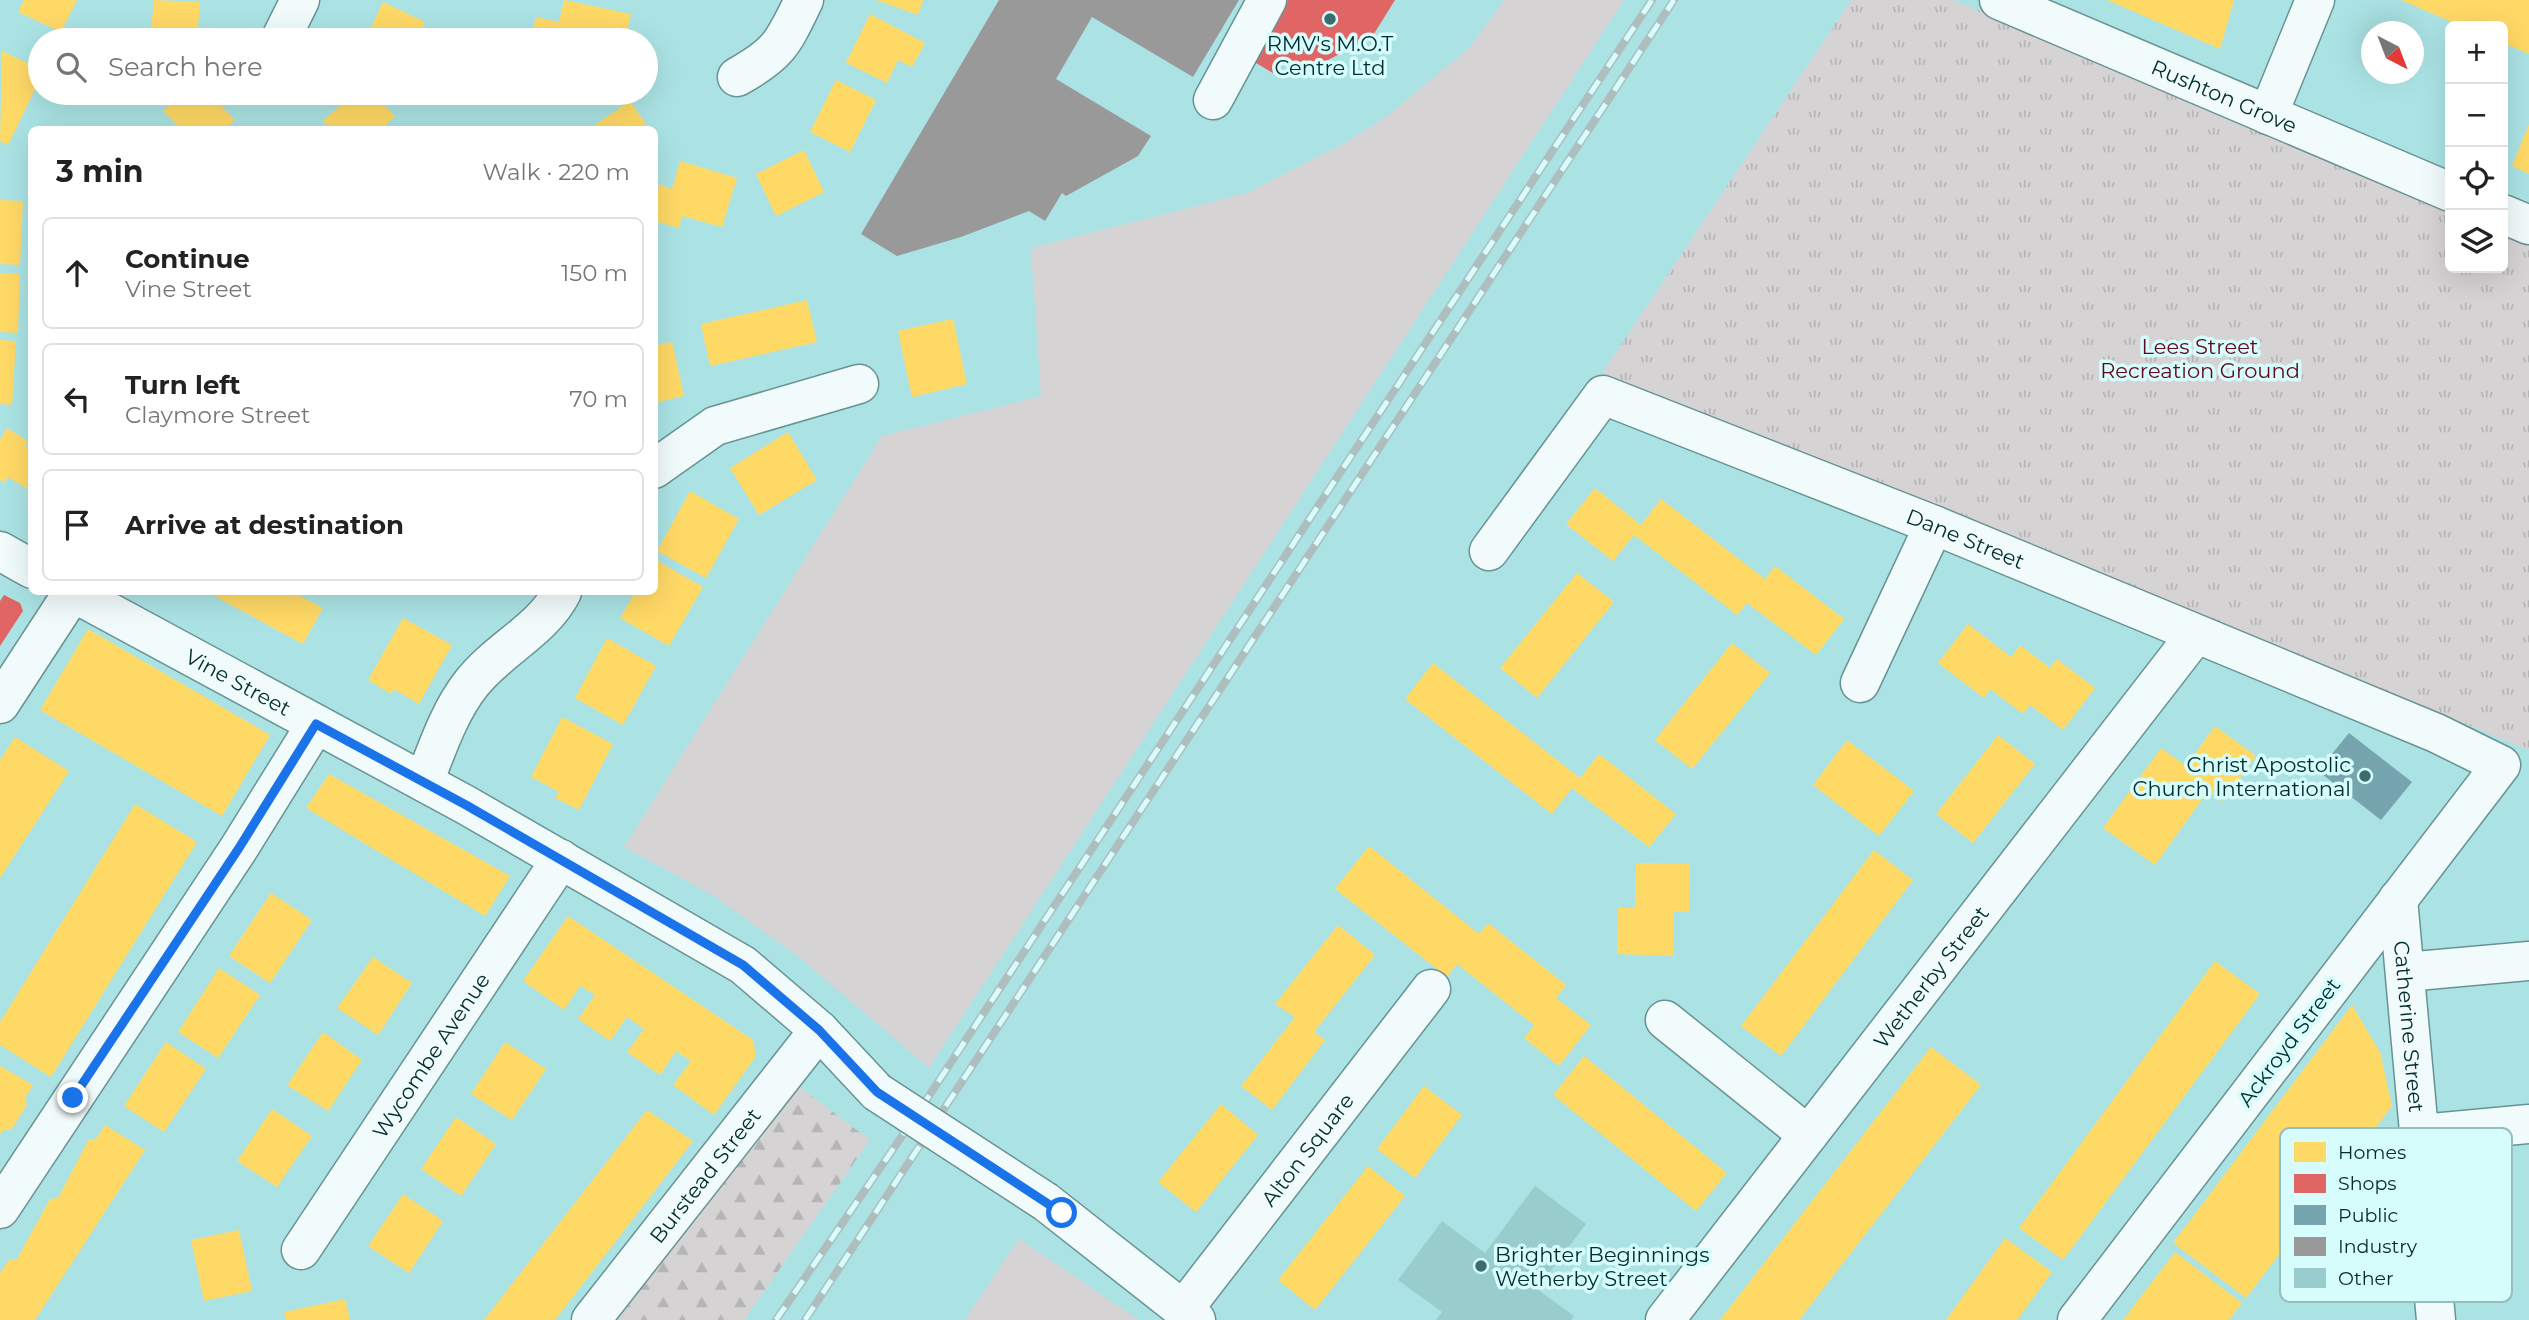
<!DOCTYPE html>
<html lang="en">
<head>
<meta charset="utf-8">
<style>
  :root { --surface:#fff; --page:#f2f2f2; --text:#222; --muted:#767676; --line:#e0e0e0 }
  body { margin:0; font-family:Montserrat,sans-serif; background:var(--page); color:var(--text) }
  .controls { position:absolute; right:21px; top:21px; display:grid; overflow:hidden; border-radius:10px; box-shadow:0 7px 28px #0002 }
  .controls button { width:63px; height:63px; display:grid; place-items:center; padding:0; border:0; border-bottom:2px solid var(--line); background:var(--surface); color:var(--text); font:35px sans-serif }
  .compass { position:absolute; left:2361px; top:21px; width:63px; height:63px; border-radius:50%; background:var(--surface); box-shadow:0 7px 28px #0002; rotate:138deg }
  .stop { position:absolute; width:21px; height:21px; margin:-16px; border:5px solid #1a73e8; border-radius:50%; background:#fff }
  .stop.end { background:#1a73e8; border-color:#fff; box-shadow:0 2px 7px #0008 }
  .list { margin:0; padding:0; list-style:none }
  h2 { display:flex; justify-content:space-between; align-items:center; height:91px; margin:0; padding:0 28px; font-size:30px }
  h2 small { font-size:23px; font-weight:400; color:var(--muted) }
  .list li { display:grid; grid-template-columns:46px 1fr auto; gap:21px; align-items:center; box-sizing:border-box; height:112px; margin:0 14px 14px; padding:0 14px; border:2px solid var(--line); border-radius:10px }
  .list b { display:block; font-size:26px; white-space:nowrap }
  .list p { margin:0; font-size:23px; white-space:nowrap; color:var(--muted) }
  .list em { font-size:23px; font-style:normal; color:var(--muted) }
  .icon { flex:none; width:38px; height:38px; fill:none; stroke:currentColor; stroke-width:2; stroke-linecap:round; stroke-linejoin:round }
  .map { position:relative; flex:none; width:2529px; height:1320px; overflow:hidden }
  .search { position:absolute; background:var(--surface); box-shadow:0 7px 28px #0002; left:28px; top:28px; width:630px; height:77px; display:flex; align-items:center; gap:18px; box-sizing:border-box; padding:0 24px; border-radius:38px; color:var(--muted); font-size:26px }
  .panel { position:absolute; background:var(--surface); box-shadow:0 7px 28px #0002; left:28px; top:126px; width:630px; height:469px; border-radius:10px }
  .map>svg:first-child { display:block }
</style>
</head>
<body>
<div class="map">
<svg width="2529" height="1320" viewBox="0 0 2529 1320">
  <defs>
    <pattern id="forest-firs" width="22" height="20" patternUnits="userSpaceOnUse" patternTransform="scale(1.75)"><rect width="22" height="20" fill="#d6d3d4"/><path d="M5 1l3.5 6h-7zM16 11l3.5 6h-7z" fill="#b6b5b6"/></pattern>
    <pattern id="park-tufts" width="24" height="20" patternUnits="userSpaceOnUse" patternTransform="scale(1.75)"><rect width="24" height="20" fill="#d6d3d4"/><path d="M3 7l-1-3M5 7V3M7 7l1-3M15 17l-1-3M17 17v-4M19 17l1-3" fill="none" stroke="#b6b5b6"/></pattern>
  </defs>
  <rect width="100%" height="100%" fill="#abe3e4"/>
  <g fill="#d6d3d4">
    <polygon points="1504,0 1624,0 929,1068 800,958 714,896 624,847 882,436 1041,396 1031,248 1247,193 1345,143 1387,116 1468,49"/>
    <polygon points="1019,1239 1139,1320 965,1320"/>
  </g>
  <polygon fill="url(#forest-firs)" points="796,1084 870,1140 744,1320 618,1320"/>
  <polygon fill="url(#park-tufts)" points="1851,0 1953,0 2450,200 2450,268 2503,268 2503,221 2529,232 2529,750 1602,373"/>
  <g fill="#ffd966">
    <polygon points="24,0 77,0 61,32 18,12"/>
    <polygon points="154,0 200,2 197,40 150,40"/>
    <polygon points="564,0 631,14 625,40 545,40 531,37 536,17 559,22"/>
    <polygon points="876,0 923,0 918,15"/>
    <polygon points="2107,0 2234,0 2220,49"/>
    <polygon points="2401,0 2529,0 2529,54 2503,43 2503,26 2461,26"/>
    <polygon points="383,2 425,22 416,40 365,40"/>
    <polygon points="870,14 925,43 912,67 898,60 887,83 846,63"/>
    <polygon points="2,51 40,69 40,79 8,145 0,141"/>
    <polygon points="836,80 876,100 850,152 810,132"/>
    <polygon points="182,93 209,93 235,120 224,130 182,130 163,111"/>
    <polygon points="354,93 373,93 395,116 381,130 331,130 323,121"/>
    <polygon points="630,101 650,130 591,130 590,128"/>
    <polygon points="2529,124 2529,174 2512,166"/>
    <polygon points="804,150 824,192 776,216 756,174"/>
    <polygon points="680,161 737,178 722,227 682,216 679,228 654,221 659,184 672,189"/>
    <polygon points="0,200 23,201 20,265 0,264"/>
    <polygon points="0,273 20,274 18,333 0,332"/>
    <polygon points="807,300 817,342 710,366 701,324"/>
    <polygon points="953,319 967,384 912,397 898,331"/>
    <polygon points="0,340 16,341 12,405 0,404"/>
    <polygon points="672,342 684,396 654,403 654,346"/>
    <polygon points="7,428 28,441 25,446 32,450 32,503 26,500 31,491 8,477 4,483 0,480 0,440"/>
    <polygon points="788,432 817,480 759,515 730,468"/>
    <polygon points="1595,488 1641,525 1661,499 1765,579 1775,566 1844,619 1816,655 1747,603 1737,615 1634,535 1613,561 1566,524"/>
    <polygon points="690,491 739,519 706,578 657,551"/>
    <polygon points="654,559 703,587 669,646 620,618 635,592 654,592"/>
    <polygon points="1577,573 1614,602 1537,698 1500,668"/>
    <polygon points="207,592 293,592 323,608 303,644"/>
    <polygon points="403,618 452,645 419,704 394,689 391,694 368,680"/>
    <polygon points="1968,624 2011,657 2020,645 2050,668 2057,659 2095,688 2063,730 2030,705 2023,714 1990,689 1984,698 1938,663"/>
    <polygon points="88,629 270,735 222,816 40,710"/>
    <polygon points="607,638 656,666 623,725 575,698"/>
    <polygon points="1732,643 1770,673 1692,769 1655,740"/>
    <polygon points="1433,663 1580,778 1599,754 1676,814 1649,847 1572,788 1552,814 1405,699"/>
    <polygon points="562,717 613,744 579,810 555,798 559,792 531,777"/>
    <polygon points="2215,726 2256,756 2223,801 2208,791 2155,865 2103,828 2161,748 2186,766"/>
    <polygon points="1998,735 2035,764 1973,843 1936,814"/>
    <polygon points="15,737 69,771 0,878 0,760"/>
    <polygon points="1847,740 1914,791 1879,836 1813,785"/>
    <polygon points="329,774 510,876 485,916 306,808"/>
    <polygon points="135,804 197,842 51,1077 0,1045 0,1022"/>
    <polygon points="1369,846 1479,934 1488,923 1566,985 1556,998 1591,1025 1559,1066 1524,1038 1534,1025 1457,964 1447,977 1335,889"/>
    <polygon points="1874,850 1913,880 1781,1056 1741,1026"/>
    <polygon points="1636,863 1690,864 1689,912 1674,912 1673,956 1617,954 1618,908 1635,908"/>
    <polygon points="271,893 312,920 270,983 229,956"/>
    <polygon points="568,916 753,1040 756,1056 714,1115 673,1085 691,1061 676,1051 660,1075 627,1052 644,1029 627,1017 610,1041 578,1019 595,995 587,990 580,986 564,1010 523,981"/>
    <polygon points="1338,925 1375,955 1314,1032 1325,1040 1272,1110 1241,1086 1295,1017 1275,1004"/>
    <polygon points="373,957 412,983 378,1035 337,1008"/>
    <polygon points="2215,961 2260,994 2063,1260 2019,1228"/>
    <polygon points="219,968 260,995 218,1058 178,1032"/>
    <polygon points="2352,1005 2380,1052 2392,1106 2246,1298 2173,1243"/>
    <polygon points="323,1032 362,1060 328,1111 287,1085"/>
    <polygon points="166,1042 206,1069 164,1132 124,1106"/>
    <polygon points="505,1042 546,1069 512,1120 471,1094"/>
    <polygon points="1931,1047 1981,1085 1799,1320 1720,1320"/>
    <polygon points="1584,1056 1727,1173 1696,1211 1553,1095"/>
    <polygon points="0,1066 33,1085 25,1098 27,1104 20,1116 11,1130 3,1130 0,1135"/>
    <polygon points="1424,1086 1462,1115 1415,1178 1377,1149"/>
    <polygon points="1221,1104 1258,1135 1196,1212 1158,1182"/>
    <polygon points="272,1109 312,1136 277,1187 237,1161"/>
    <polygon points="647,1110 693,1141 609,1250 555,1320 484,1320"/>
    <polygon points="456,1117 496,1144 461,1196 421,1169"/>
    <polygon points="105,1125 145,1150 35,1320 0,1320 0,1273 9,1260 17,1259 50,1199 58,1198 89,1139 96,1139"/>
    <polygon points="1368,1166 1405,1196 1315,1310 1278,1280"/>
    <polygon points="403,1194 443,1221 409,1273 368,1246"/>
    <polygon points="239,1230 252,1291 204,1301 191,1240"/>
    <polygon points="2005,1238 2052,1272 2017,1320 1946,1320"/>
    <polygon points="2175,1252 2242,1303 2229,1320 2123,1320"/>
    <polygon points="345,1299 350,1320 286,1320 284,1312"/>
  </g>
  <g fill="#e06666">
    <polygon points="1288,0 1395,0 1372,37 1307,71 1283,57 1273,73 1251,60"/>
    <polygon points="4,595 20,603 23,611 0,646 0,601"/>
  </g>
  <polygon fill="#76a5af" points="2349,733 2412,782 2381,820 2318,771"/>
  <polygon fill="#999" points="999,0 1239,0 1193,77 1092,17 1056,79 1151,136 1138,156 1066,196 1062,193 1045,221 1029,211 961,237 897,256 861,234"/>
  <polygon fill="#98cccd" points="1535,1186 1586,1224 1537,1289 1574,1316 1571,1320 1436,1320 1442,1312 1398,1280 1442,1221 1485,1253"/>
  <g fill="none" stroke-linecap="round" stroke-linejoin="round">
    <g stroke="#689293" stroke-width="41">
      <g id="minor">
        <path id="s1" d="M1999,0L2450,192"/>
        <polyline points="282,36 300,0"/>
        <path d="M737,77C780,53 783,43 804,0"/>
        <polyline points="1213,100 1267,0"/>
        <polyline points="2268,115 2315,0"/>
        <polyline points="2503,214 2529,225"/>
        <polyline points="654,469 715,426 859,384"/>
        <polyline points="0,551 32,569"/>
        <path id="s2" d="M1489,551L1603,395L1934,525L2436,733L2501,765L2077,1320"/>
        <path id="s3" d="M72,592L466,805L743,965L819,1030L877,1092"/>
        <polyline points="1860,683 1934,525"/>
        <polyline points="0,704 73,592"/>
        <path d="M424,782C437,749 449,712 471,684C498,649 542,631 562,592"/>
        <path id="s4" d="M2398,899L2436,1320"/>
        <polyline points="2405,972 2529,961"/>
        <polyline points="1665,1020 1808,1135"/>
        <polyline points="2421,1134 2529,1124"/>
        <polyline points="1046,1202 1196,1320"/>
        <polyline points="0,1209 239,848 316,724"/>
        <path id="s5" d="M301,1250L561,859"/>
        <path id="s6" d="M1183,1310L1431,989"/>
        <path id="s7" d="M591,1320L819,1030"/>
        <path id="s8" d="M1665,1320L2196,634"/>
      </g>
    </g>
    <use href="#minor" stroke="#f2fbfb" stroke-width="38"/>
    <g stroke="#aebebe" stroke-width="8">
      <g id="rail">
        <polyline points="776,1320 913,1120 1652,0"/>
        <polyline points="805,1320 1674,0"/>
      </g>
    </g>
    <use href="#rail" stroke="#d6fcfc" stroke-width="5" stroke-dasharray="16" stroke-linecap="butt"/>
    <g stroke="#689293" stroke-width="41" stroke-linecap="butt">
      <polyline id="minor-bridge" points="877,1092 1046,1202"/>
    </g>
    <use href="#minor-bridge" stroke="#f2fbfb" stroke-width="38"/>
  </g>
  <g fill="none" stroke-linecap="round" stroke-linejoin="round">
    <polyline stroke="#1a73e8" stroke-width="9" points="73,1098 239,848 316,724 466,805 743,965 819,1030 877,1092 1062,1213"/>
  </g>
  <g fill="#3c6d6e" stroke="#d6fcfc" stroke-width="2.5">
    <circle cx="1330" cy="19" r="7"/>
    <circle cx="2365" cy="776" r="7"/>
    <circle cx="1481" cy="1266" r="7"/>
  </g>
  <g text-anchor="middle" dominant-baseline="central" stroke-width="7" stroke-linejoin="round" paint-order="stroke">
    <g font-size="21" fill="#002d2f" stroke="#d6fcfc">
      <text x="1330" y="43">RMV's M.O.T<tspan x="1330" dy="24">Centre Ltd</tspan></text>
      <text x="2351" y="764" text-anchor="end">Christ Apostolic<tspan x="2351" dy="24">Church International</tspan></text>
      <text x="1495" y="1254" text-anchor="start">Brighter Beginnings<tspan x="1495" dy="24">Wetherby Street</tspan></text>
    </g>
    <g font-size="21" fill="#002d2f" stroke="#d6fcfc">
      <text stroke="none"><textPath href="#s1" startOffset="245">Rushton Grove</textPath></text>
      <text stroke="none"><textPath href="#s2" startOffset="583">Dane Street</textPath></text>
      <text stroke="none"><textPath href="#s3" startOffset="189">Vine Street</textPath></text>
      <text stroke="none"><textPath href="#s8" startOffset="434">Wetherby Street</textPath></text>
      <text stroke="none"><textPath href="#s4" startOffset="128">Catherine Street</textPath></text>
      <text transform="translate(2289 1042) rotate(-53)">Ackroyd Street</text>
      <text stroke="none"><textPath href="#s5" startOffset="234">Wycombe Avenue</textPath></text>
      <text stroke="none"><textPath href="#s6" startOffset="203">Alton Square</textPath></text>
      <text stroke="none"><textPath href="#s7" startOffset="184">Burstead Street</textPath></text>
    </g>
    <g font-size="21" fill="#63071b" stroke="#d6fcfc">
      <text x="2200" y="346">Lees Street<tspan x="2200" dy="24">Recreation Ground</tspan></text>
    </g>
  </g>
  <rect x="2280" y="1128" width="232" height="174" rx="10" fill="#d6fcfc" stroke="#96bebe" stroke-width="2"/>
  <rect x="2294" y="1142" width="32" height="20" fill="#ffd966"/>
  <rect x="2294" y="1174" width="32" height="19" fill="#e06666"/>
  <rect x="2294" y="1205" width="32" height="20" fill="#76a5af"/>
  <rect x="2294" y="1237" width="32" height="19" fill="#999"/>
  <rect x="2294" y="1268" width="32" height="20" fill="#98cccd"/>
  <g font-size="19" fill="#002d2f">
    <text x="2338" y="1159">Homes</text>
    <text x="2338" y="1190">Shops</text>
    <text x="2338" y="1222">Public</text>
    <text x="2338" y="1253">Industry</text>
    <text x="2338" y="1285">Other</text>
  </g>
</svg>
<div class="controls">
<button>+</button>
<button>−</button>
<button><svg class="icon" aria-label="locate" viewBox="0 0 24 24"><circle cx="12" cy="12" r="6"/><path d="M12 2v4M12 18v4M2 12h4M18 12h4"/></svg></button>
<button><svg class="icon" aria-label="layers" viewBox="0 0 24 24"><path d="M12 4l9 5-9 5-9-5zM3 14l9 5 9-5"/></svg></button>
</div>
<svg class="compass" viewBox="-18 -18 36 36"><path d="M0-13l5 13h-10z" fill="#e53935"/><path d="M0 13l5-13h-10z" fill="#767676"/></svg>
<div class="stop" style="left:1062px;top:1213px"></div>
<div class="stop end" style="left:73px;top:1098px"></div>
<div class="search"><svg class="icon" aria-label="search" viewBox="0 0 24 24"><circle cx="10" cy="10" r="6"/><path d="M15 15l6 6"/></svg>Search here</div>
<section class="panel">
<h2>3 min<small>Walk · 220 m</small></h2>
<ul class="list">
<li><svg class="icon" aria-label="ahead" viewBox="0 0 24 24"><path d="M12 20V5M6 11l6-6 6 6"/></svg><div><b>Continue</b><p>Vine Street</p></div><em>150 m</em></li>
<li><svg class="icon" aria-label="left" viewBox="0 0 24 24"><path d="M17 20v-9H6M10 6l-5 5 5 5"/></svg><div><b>Turn left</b><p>Claymore Street</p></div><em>70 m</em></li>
<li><svg class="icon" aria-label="arrive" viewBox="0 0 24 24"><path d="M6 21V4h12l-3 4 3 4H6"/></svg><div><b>Arrive at destination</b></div></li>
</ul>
</section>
</div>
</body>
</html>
